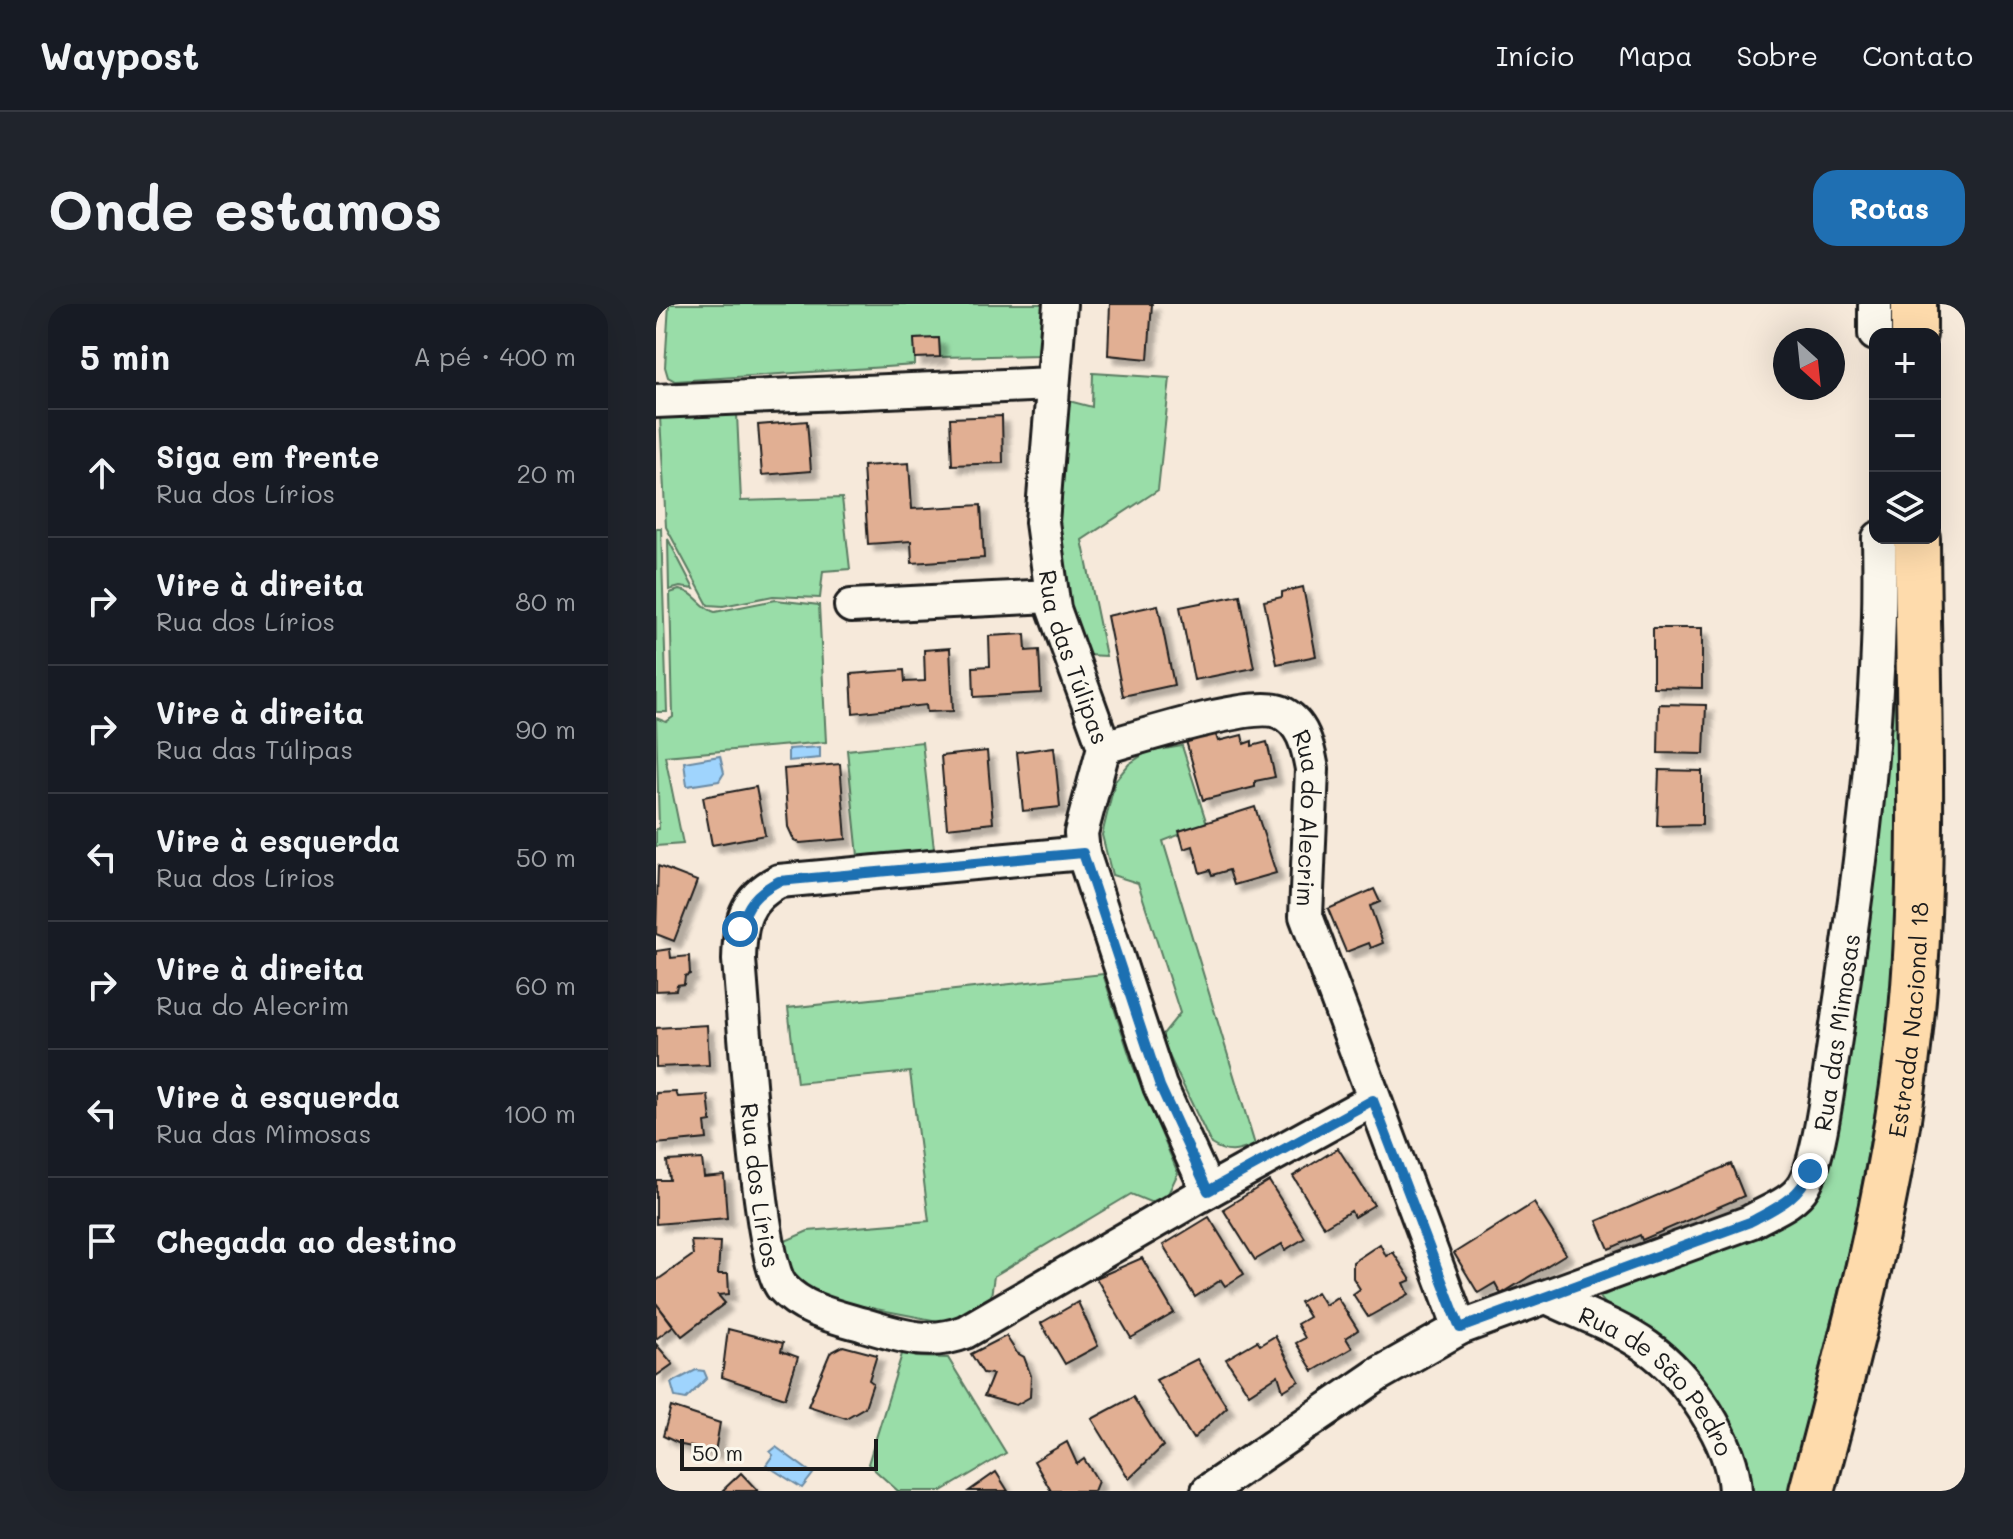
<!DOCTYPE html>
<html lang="pt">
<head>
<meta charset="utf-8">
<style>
  :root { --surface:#171b24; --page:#20242c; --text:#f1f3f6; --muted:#9ea1a6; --line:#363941; --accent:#1f6fb2 }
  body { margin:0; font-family:Mali,sans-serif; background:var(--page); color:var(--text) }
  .controls { position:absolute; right:24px; top:24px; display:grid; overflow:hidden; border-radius:16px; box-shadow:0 8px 32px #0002 }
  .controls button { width:72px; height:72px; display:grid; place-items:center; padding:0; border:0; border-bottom:2px solid var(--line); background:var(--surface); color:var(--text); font:40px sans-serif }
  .compass { position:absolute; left:1117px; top:24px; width:72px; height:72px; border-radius:50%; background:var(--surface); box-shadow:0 8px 32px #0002; rotate:153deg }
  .scale { position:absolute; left:24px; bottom:20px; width:198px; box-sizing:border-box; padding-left:8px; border:4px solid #1c1c1c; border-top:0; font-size:22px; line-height:28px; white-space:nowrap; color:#1c1c1c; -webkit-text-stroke:6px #fbf7ec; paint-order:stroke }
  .stop { position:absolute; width:24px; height:24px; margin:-18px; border:6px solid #1f6fb2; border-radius:50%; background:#fff }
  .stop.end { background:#1f6fb2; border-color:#fff; box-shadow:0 2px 8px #0008 }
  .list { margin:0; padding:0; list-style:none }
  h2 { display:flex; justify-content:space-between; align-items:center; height:104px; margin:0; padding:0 32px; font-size:34px }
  h2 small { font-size:26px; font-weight:400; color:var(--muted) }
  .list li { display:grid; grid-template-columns:52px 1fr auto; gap:24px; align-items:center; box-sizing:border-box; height:128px; padding:0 32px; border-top:2px solid var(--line) }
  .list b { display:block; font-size:30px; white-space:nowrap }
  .list p { margin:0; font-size:26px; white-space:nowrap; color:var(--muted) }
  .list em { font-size:26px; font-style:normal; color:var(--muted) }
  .icon { flex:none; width:44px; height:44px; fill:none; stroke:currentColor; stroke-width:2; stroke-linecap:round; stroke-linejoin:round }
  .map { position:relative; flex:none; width:1309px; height:1187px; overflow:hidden; border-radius:24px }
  header { display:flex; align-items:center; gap:48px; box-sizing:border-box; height:112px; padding:0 40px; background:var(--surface); border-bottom:2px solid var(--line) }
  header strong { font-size:38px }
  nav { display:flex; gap:44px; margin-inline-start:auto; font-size:28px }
  .intro { display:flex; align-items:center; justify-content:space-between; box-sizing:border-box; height:192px; padding:0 48px }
  h1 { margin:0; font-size:56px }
  .button { padding:20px 36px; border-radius:24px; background:var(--accent); color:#fff; font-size:28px; font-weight:700 }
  main { display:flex; gap:48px; padding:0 48px }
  aside { flex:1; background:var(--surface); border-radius:24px; box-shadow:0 8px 32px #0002 }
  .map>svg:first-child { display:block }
</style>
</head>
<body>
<header>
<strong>Waypost</strong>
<nav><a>Início</a><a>Mapa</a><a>Sobre</a><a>Contato</a></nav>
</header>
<div class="intro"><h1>Onde estamos</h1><a class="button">Rotas</a></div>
<main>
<aside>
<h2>5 min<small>A pé · 400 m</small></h2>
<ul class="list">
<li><svg class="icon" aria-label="ahead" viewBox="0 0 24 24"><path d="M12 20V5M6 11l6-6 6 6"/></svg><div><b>Siga em frente</b><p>Rua dos Lírios</p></div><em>20 m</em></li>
<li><svg class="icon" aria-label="right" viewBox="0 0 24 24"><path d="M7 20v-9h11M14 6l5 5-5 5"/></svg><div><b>Vire à direita</b><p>Rua dos Lírios</p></div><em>80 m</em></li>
<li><svg class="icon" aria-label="right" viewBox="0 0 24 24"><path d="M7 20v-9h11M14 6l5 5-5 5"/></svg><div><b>Vire à direita</b><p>Rua das Túlipas</p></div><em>90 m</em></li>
<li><svg class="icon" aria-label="left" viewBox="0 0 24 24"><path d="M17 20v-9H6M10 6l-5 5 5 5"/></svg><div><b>Vire à esquerda</b><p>Rua dos Lírios</p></div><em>50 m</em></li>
<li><svg class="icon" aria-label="right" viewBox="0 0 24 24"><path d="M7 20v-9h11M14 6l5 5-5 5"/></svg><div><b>Vire à direita</b><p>Rua do Alecrim</p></div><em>60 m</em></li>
<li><svg class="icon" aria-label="left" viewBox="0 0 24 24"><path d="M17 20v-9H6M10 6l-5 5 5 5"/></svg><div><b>Vire à esquerda</b><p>Rua das Mimosas</p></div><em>100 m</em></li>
<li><svg class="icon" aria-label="arrive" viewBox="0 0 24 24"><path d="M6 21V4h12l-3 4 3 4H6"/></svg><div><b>Chegada ao destino</b></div></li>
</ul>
</aside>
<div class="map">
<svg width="1309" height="1187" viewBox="0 0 1309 1187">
  <defs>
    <filter id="shadow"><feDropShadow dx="7" dy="7" stdDeviation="2" flood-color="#0004"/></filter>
  </defs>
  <rect width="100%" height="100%" fill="#f6e9da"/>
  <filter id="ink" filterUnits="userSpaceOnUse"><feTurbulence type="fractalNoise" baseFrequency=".0125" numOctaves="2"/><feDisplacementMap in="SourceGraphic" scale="16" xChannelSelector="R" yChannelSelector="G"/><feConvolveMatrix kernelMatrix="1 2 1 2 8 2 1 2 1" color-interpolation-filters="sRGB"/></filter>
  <g filter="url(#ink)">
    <g fill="#99dda8" stroke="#5a7c62" stroke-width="2">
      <polygon points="13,0 389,0 384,51 284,53 283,34 259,35 259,61 19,77 12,73 9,63"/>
      <path d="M437,69L514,74L502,186L426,236L450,352L430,351C424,334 416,317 411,299C394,235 407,163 413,97L436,103Z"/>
      <polygon points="81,110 85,197 186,194 194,265 167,267 164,294 117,292 67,302 52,301 10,223 4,113"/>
      <polygon points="5,224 11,408 0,408 0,224"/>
      <path d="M1238,234H1252L1241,656L1230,748L1197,928L1133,1187H1095C1086,1119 1047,1070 993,1031C976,1018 956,1011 944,993L1140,906L1157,896L1166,880C1204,665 1241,453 1238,234Z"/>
      <polygon points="12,235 38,285 24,283 13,286"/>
      <path d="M23,286C40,287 44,304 59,308L120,296L163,301L170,438L9,452L27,540L0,542V525H3L0,414L10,418L17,413L14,289Z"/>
      <polygon points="266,438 278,545 202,552 191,446"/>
      <path d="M526,442L551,520L507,537L599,841C581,848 572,851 555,840L507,739V730L524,709L482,579L456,571L446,531L459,477L473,460L491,448Z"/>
      <polygon points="447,670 477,762 522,869 511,892 494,898 475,890 338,972 334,999 292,1019 153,992 137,976 127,938 152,927 273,917 254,768 141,779 132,704"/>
      <polygon points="247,1047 260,1053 292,1054 350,1149 286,1187 242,1187 212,1160"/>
    </g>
    <g fill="#9fd4fd" stroke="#6b8aa3" stroke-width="2">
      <polygon points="164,443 164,454 132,457 132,445"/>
      <polygon points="64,452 68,469 63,477 31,482 28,458"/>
      <polygon points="40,1066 48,1067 51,1074 30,1095 19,1093 15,1079"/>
      <polygon points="120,1143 157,1170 146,1184 110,1161 117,1151 114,1148"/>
    </g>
    <g fill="#e1af93" stroke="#1c1c1c" stroke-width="2" filter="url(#shadow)">
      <polygon points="454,0 496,0 492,55 452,51"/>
      <polygon points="283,34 284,53 259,54 258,35"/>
      <polygon points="346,112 347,159 296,161 294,114"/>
      <polygon points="151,117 155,167 106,171 102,121"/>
      <polygon points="253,159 256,205 325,201 328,254 256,259 255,237 212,240 207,162"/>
      <polygon points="647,283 660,352 621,360 608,297 626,293 626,288"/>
      <polygon points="584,291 598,364 538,376 524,303"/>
      <polygon points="502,301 518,381 467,392 451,312"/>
      <polygon points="997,324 1046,324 1046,384 997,383"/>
      <polygon points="369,330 370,347 383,346 385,389 318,393 317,363 334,362 333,332"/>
      <polygon points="294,344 297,407 271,408 270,401 197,409 195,370 248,366 249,378 269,377 268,346"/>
      <polygon points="1003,400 1050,401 1048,450 1002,449"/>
      <polygon points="559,428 562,437 586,431 588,440 596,437 596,442 611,438 619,473 599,477 599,483 547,496 530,437"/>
      <polygon points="398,443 404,503 367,507 361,448"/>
      <polygon points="331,447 337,519 291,524 285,452"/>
      <polygon points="184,460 190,535 144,539 138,536 132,523 128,465"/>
      <polygon points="1003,466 1046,467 1046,521 1001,522"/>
      <polygon points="100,483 109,531 56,541 47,493"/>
      <polygon points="599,503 620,569 578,581 573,566 556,571 554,566 544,569 537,542 528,545 523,527"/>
      <polygon points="2,562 41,577 18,637 0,630"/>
      <polygon points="718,585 724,598 714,602 727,639 715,644 713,639 690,648 672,605"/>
      <polygon points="14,645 15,654 33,652 34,670 29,672 28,680 21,681 20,686 0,687 0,647"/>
      <polygon points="51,721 53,761 0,763 0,724"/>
      <polygon points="20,788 22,793 52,791 55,818 49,819 51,835 0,840 0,789"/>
      <polygon points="682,844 718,901 698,913 695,907 668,923 637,872"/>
      <polygon points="46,855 48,873 68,871 71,914 0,920 0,876 13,876 11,857"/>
      <polygon points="1075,860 1088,892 986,936 984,931 953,945 941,917"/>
      <polygon points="613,877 649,934 629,946 626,940 599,956 567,905"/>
      <polygon points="878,899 910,950 845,990 839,979 822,989 798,949"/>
      <polygon points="553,913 588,970 569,982 565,976 539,993 507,941"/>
      <polygon points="35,937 64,938 62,970 72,970 73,990 62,991 69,999 26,1032 0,999 0,977 37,951"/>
      <polygon points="724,940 730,952 737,948 755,976 748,979 753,990 712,1013 697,990 704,985 697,974 697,958"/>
      <polygon points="486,954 518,1009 475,1034 440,974"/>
      <polygon points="661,988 669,1001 681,993 702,1026 690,1034 696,1044 657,1067 640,1039 649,1034 641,1020 653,1013 644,998"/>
      <polygon points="422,998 442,1042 409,1060 385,1019"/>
      <polygon points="0,999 17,1022 0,1035"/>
      <polygon points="72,1025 127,1039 125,1047 142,1053 129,1094 66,1073"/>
      <polygon points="350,1032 361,1049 368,1053 375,1072 374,1093 360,1101 328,1092 337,1070 327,1069 315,1050"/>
      <polygon points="619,1032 643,1077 627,1087 622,1071 593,1090 570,1055 601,1037 604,1041"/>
      <polygon points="0,1040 17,1060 0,1072"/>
      <polygon points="187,1042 221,1051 213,1076 217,1079 209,1103 190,1114 152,1102 174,1049"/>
      <polygon points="541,1055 571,1103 537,1135 500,1076"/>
      <polygon points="477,1093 507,1142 473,1175 436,1115"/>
      <polygon points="15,1103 64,1119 59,1148 26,1141 7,1132"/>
      <polygon points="411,1138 421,1160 428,1155 442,1177 438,1187 395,1187 378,1157"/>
      <polygon points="340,1168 352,1187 313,1187"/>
      <polygon points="85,1169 102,1187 66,1187"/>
    </g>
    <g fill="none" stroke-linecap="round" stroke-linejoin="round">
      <g stroke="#1c1c1c" stroke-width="38">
        <g id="minor">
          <path id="s1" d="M404,0L386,218L398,305L448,443L425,529L427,549L504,782L552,887"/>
          <polyline points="1219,0 1219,30"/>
          <polyline points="0,97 396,80"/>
          <polyline points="195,302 395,292"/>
          <path id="s2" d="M448,443C482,434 596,396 624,408C647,418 652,443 656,465L650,612L804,1024"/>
          <path id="s3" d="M427,549L123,577C88,595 84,618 83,656C88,709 102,954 126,983C146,1006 180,1013 208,1021C244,1032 273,1042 309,1028L552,887L717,796"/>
          <path id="s4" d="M891,993C923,1009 962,1022 991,1043C1031,1071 1077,1138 1079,1187"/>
          <path id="s5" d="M552,1187L723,1070L804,1024L1094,918C1111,908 1138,899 1148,881C1165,852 1174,764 1180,728C1205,564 1227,400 1223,234"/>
        </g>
      </g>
      <g stroke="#1c1c1c" stroke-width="50">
        <g id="primary">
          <polyline points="1258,0 1258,30"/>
          <path id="s6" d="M1156,1187C1200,1022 1245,853 1258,683C1269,534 1262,383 1261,234"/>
        </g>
      </g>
      <use href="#minor" stroke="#fbf7ec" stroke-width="32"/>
      <use href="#primary" stroke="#fedbac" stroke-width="44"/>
    </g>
  </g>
  <g fill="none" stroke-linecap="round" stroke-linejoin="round" filter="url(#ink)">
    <path stroke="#1f6fb2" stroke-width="10" d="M84,625C91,600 100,589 123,577L427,549L504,782L552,887L717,796L804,1024L1094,918C1119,904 1143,895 1154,867"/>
  </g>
  <g text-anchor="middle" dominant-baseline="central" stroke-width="6" stroke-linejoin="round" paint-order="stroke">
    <g font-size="24" fill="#1c1c1c" stroke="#fbf7ec">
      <text stroke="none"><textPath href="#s1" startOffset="358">Rua das Túlipas</textPath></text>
      <text stroke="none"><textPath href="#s2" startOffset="298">Rua do Alecrim</textPath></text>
      <text stroke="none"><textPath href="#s6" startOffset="482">Estrada Nacional 18</textPath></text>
      <text stroke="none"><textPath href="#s5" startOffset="832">Rua das Mimosas</textPath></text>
      <text stroke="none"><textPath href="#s3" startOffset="626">Rua dos Lírios</textPath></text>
      <text stroke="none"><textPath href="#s4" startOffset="142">Rua de São Pedro</textPath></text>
    </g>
  </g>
</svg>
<div class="controls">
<button>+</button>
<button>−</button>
<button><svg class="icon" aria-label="layers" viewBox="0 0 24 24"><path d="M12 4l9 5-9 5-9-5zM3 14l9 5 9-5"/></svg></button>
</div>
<svg class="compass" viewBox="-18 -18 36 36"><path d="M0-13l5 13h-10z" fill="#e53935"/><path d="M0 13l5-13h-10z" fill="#9ea1a6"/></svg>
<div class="scale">50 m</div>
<div class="stop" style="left:84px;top:625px"></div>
<div class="stop end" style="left:1154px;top:867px"></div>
</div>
</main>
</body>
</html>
